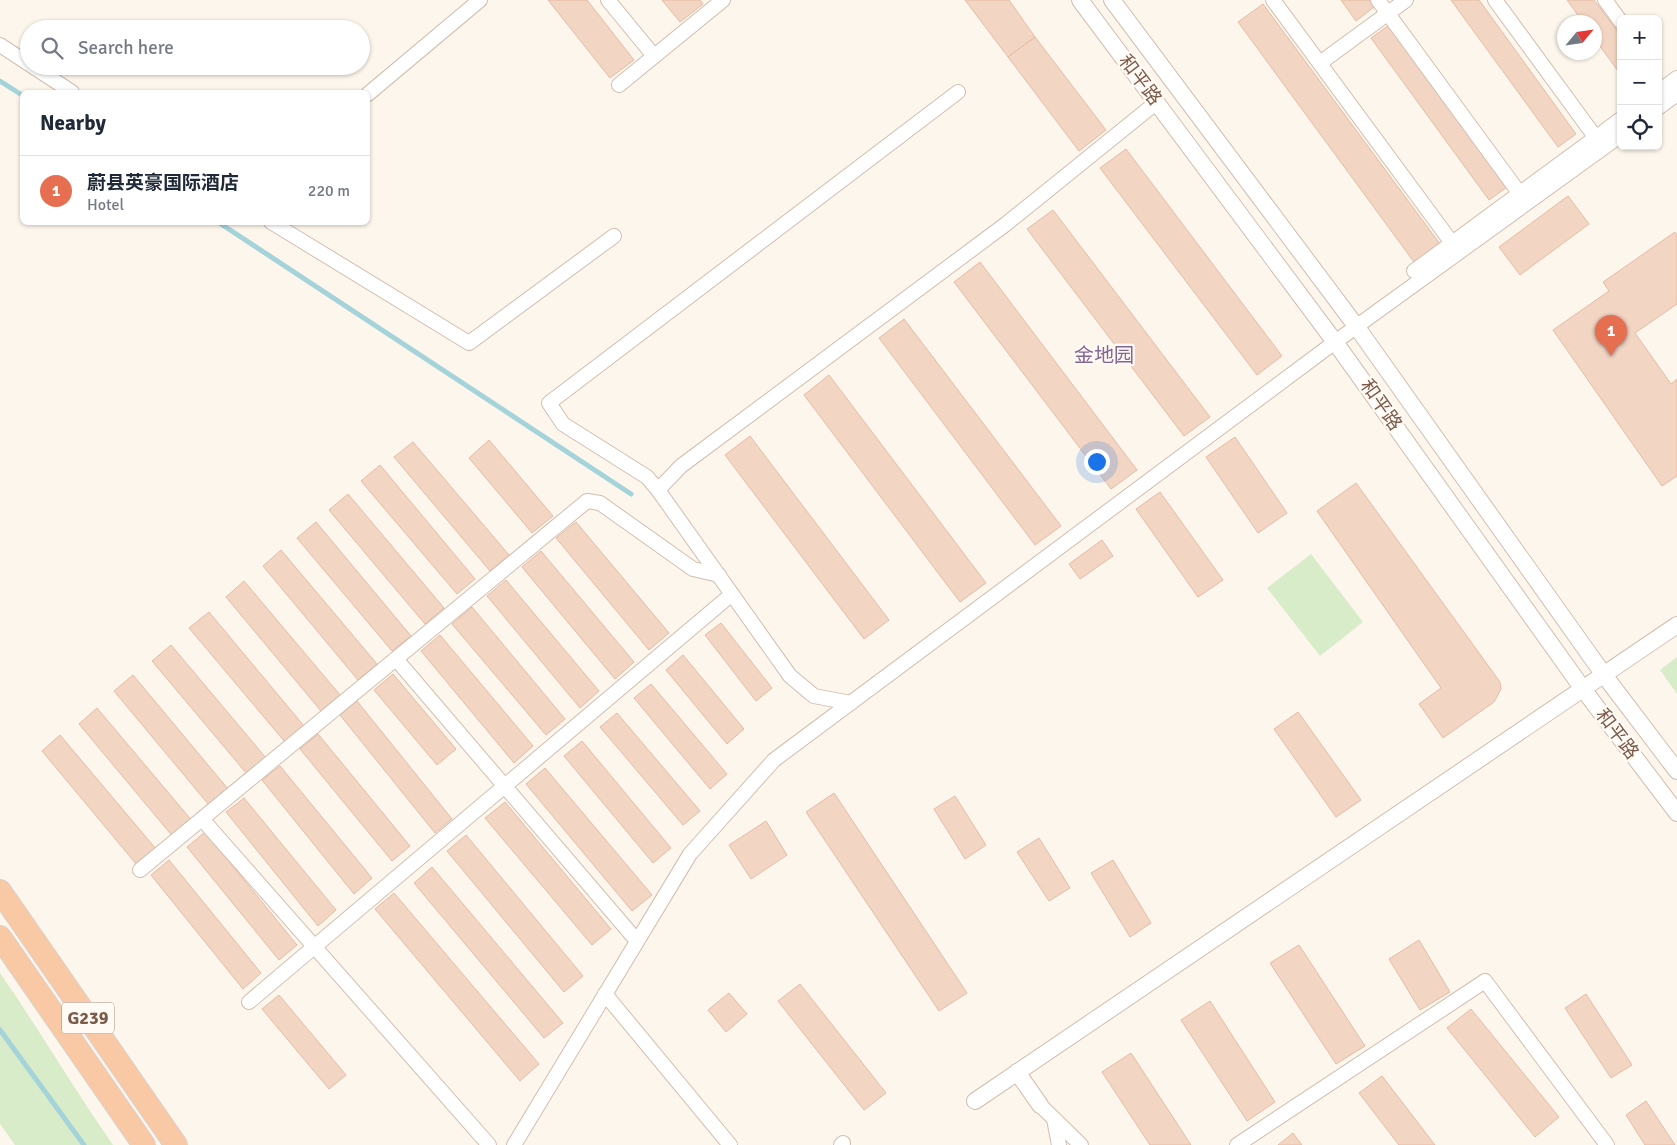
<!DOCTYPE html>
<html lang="en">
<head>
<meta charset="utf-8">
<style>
  :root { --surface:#fff; --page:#f2f2f3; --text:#1f2937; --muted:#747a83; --line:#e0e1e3; --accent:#e76f51 }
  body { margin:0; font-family:Signika,"Noto Sans SC",sans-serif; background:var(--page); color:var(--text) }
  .controls { position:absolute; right:15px; top:15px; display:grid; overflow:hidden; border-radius:8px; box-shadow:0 1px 4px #0004 }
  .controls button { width:45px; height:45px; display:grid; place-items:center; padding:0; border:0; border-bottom:1px solid var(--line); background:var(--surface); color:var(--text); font:25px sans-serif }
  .compass { position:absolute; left:1557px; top:15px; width:45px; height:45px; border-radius:50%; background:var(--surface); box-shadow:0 1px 4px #0004; rotate:61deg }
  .you { position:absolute; left:1096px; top:461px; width:18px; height:18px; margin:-12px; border:4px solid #fff; border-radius:50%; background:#1a73e8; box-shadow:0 0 0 8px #1a73e833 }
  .badge { display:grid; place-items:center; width:32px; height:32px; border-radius:50%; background:var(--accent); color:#fff; font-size:16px; font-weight:700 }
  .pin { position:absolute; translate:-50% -41px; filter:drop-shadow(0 1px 2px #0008) }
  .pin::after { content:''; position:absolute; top:26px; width:18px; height:15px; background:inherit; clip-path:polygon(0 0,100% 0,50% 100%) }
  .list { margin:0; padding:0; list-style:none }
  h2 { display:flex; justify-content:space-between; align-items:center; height:65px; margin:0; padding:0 20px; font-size:21px }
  h2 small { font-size:16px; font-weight:400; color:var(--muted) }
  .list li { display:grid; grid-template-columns:32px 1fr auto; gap:15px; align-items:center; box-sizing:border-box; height:70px; padding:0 20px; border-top:1px solid var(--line) }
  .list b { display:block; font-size:19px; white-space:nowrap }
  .list p { margin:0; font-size:16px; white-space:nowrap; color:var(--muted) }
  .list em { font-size:16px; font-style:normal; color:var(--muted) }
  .icon { flex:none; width:28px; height:28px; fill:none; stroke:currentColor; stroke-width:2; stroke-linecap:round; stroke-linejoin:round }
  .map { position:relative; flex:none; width:1677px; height:1145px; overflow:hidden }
  .search { position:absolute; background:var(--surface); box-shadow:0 1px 4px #0004; left:20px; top:20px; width:350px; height:55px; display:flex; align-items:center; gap:12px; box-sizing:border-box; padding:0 18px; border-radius:28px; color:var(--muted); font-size:19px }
  .panel { position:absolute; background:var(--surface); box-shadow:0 1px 4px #0004; left:20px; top:90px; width:350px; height:135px; border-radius:8px }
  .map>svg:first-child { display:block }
</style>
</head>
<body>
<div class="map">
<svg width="1677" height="1145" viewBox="0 0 1677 1145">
  <rect width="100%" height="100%" fill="#fdf6ec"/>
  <g fill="#d8ecc9">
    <polygon points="1311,554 1363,622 1320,656 1267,588"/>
    <polygon points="1677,657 1677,694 1660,670"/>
    <path d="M0,973C39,1029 74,1089 113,1145H15L0,1124Z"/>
  </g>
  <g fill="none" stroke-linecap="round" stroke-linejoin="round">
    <g stroke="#a5d3da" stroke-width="5">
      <polyline points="0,81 22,95"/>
      <polyline points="218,222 631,494"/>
      <polyline points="0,1030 84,1145"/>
    </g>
  </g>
  <g fill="#f3d5c3" stroke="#e6bba3">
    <polygon points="548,0 587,0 634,60 610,78"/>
    <polygon points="662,0 700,0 703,4 680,22"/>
    <polygon points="965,0 1009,0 1035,37 1008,57"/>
    <polygon points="1341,0 1369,0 1374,7 1356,21"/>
    <polygon points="1451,0 1479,0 1576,134 1558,147"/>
    <polygon points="1567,0 1594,0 1621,36 1621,75 1594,38 1594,22 1583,22"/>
    <polygon points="1263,4 1440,244 1414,262 1238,22"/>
    <polygon points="1389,25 1507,187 1489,200 1371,38"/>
    <polygon points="1035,37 1106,130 1079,151 1008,57"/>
    <polygon points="1126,149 1282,356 1257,375 1100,168"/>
    <polygon points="1568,196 1589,224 1520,275 1499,247"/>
    <polygon points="1053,210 1210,417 1184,436 1027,229"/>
    <polygon points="1675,232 1677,235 1677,304 1635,333 1671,384 1677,379 1677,476 1662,486 1553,330 1609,291 1603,282"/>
    <polygon points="980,262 1137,470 1111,489 954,282"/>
    <polygon points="904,319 1061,526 1035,545 879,338"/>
    <polygon points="829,375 986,583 960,602 804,395"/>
    <polygon points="750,436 889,620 864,639 725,455"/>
    <polygon points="1235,437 1287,513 1258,533 1206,457"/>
    <polygon points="489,440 553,516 532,533 469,458"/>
    <polygon points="413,442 509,555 490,571 394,457"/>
    <polygon points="380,465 475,579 457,594 361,481"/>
    <polygon points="1356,483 1500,682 1501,689 1494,702 1443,738 1419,704 1441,688 1317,511"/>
    <polygon points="1160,492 1223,580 1198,597 1136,509"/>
    <polygon points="348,494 444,608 425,624 329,510"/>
    <polygon points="316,522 411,636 392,651 297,538"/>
    <polygon points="576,522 669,633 649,650 556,538"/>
    <polygon points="1102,540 1113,556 1080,579 1069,564"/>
    <polygon points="281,550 377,664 358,680 263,566"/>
    <polygon points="541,551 634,662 615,679 522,567"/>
    <polygon points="506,580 599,691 580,708 487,596"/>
    <polygon points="244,581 340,695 321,711 226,597"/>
    <polygon points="472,607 565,719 546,735 452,624"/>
    <polygon points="209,612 304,726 285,742 189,628"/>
    <polygon points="721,623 772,688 756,701 705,635"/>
    <polygon points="440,635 533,746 514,763 421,651"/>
    <polygon points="171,645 266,758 247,774 152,661"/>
    <polygon points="683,655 744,729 727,744 666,670"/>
    <polygon points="393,674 456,749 437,765 374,690"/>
    <polygon points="133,675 228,789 209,805 114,691"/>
    <polygon points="651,684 727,774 710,789 634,698"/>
    <polygon points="357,701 452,819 435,833 340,715"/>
    <polygon points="97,708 193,822 174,838 79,724"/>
    <polygon points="1298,712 1361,800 1336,817 1274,729"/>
    <polygon points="617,713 700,811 683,825 600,727"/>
    <polygon points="318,734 410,846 392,861 300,749"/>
    <polygon points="60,735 156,849 137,865 42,751"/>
    <polygon points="582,741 671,848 653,863 564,756"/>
    <polygon points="280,766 372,878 354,894 262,780"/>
    <polygon points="545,768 652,895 632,911 526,784"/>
    <polygon points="834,793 967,993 939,1011 806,812"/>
    <polygon points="955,796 986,845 965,859 934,809"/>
    <polygon points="244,798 336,910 318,926 226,812"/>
    <polygon points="505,802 611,929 592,945 485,818"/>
    <polygon points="766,821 787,855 751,879 729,845"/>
    <polygon points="205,832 297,945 279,960 187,847"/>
    <polygon points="466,835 583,976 564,992 447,851"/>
    <polygon points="1039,838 1070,888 1049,901 1017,852"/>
    <polygon points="169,860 261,973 243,989 151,875"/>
    <polygon points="1113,860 1151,923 1130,937 1091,873"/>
    <polygon points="432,867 563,1023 544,1038 414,883"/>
    <polygon points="394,893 539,1064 520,1081 375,909"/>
    <polygon points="1419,940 1450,992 1420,1010 1389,959"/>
    <polygon points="1299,945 1365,1046 1336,1064 1270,963"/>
    <polygon points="800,984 886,1093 864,1110 778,1001"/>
    <polygon points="729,993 747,1014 726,1032 708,1010"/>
    <polygon points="1586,994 1632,1065 1611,1078 1565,1008"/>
    <polygon points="279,995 346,1075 329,1089 262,1009"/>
    <polygon points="1210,1001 1275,1102 1247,1121 1181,1020"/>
    <polygon points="1471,1009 1559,1117 1535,1137 1447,1028"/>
    <polygon points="1131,1053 1191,1145 1150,1145 1102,1072"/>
    <polygon points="1382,1076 1435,1145 1399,1145 1359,1093"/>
    <polygon points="1646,1101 1675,1145 1645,1145 1626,1115"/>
    <polygon points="1293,1133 1302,1145 1278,1145"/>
  </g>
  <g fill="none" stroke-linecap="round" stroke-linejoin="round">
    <g stroke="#d1beb0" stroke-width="16">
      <g id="minor">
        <polyline points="608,0 654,56"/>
        <polyline points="1273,0 1452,243"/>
        <polyline points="1378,0 1520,194"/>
        <polyline points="1495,0 1596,138"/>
        <polyline points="1605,0 1621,22"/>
        <polyline points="0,45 29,64"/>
        <polyline points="1320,63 1406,0"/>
        <polyline points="32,66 72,92"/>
        <polyline points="619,85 723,0"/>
        <polyline points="958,92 549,403 563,424 647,477 658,490 681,466 1006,224 1157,102"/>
        <polyline points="1658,92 1677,78"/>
        <polyline points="368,94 480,0"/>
        <polyline points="1658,108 1677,94"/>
        <polyline points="271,222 469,343 614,236"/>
        <polyline points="1414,271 1621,119"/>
        <polyline points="658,490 790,676 814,696 851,703"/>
        <polyline points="396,659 637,941"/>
        <polyline points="202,819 489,1145"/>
        <polyline points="140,870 587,501 600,503 693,569 719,575"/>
        <polyline points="605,994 730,1145"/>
        <polyline points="249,1002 732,594"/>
        <polyline points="1040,1105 1081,1145"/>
        <polyline points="1054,1119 1059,1145"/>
        <polyline points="514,1145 690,854 774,760 1335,342 1621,135"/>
        <polyline points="841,1145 843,1143"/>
        <polyline points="1237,1145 1485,981 1607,1145"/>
      </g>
    </g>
    <g stroke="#d1beb0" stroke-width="18">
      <g id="tertiary">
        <polyline points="1080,0 1335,342 1583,689 1677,813"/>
        <polyline points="1112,0 1356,326 1604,675 1677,771"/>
        <polyline points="1017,1072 1040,1105"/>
        <polyline points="975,1101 1677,625"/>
      </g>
    </g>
    <g stroke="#dad1cd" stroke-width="24">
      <g id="trunk">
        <polyline points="0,891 176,1145"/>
        <polyline points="0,937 144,1145"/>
      </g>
    </g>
    <use href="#minor" stroke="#fff" stroke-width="14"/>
    <use href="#tertiary" stroke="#fff" stroke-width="16"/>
    <use href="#trunk" stroke="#f9c8a4" stroke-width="22"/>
  </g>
  <g text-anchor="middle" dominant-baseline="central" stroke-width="4.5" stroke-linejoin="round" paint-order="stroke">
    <rect fill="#fffaf3" stroke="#a28b7f" stroke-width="1" x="62" y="1002.5" width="52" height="31" rx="4"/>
    <g font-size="18" font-weight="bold" fill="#7a5c4d">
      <text x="88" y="1018">G239</text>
    </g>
    <g font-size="19" fill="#7a5c4d" stroke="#fffaf3">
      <text transform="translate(1140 80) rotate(53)">和平路</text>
      <text transform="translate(1381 405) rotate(55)">和平路</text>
      <text transform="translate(1617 734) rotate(53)">和平路</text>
    </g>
    <g font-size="20" fill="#846695" stroke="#fffaf3">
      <text x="1104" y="355">金地园</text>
    </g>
  </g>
</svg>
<div class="controls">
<button>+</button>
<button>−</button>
<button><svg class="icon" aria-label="locate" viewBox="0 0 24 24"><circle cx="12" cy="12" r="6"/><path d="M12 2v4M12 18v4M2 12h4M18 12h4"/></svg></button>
</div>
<svg class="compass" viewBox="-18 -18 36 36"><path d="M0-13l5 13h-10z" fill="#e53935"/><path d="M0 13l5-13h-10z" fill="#747a83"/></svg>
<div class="you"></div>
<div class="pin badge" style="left:1611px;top:356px">1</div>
<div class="search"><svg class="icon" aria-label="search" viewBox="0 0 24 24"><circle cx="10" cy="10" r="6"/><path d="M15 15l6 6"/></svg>Search here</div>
<section class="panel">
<h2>Nearby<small></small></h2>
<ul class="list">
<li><span class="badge">1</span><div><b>蔚县英豪国际酒店</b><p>Hotel</p></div><em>220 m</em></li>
</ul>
</section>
</div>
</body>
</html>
